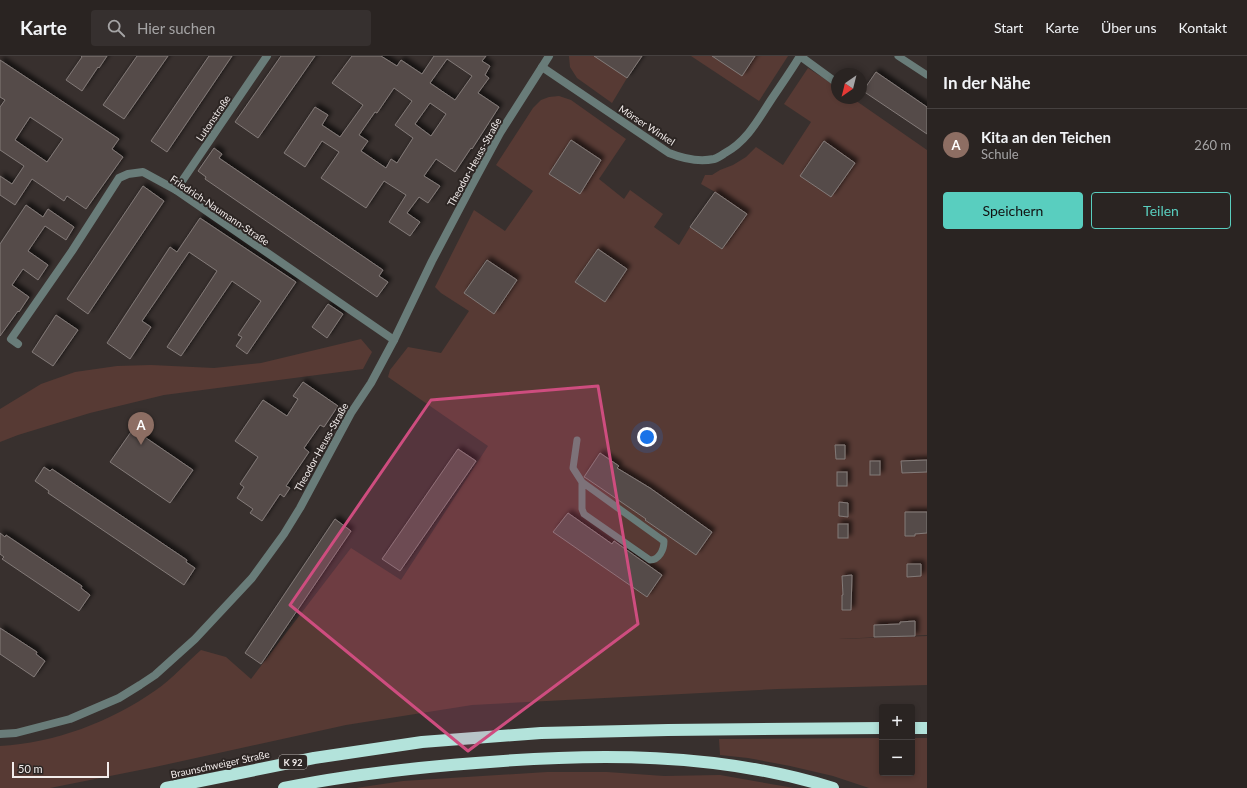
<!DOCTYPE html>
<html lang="de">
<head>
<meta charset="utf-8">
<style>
  :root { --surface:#2a2422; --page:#36302f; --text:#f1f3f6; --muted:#a5a4a5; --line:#464140; --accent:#59cebf }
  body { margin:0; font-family:Lato,sans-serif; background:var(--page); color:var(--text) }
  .controls { position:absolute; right:12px; bottom:12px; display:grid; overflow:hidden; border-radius:4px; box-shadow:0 2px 6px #0003 }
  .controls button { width:36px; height:36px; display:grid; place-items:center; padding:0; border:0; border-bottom:1px solid var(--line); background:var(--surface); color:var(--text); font:20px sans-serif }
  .compass { position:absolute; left:831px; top:12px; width:36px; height:36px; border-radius:50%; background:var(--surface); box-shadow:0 2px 6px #0003; rotate:215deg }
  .scale { position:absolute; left:12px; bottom:10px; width:97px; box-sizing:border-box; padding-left:4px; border:2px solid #f2eceb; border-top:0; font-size:11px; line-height:14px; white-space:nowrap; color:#f2eceb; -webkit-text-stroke:3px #2d2624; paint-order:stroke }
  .you { position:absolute; left:647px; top:381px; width:14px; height:14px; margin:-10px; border:3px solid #fff; border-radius:50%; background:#1a73e8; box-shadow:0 0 0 6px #1a73e833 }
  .badge { display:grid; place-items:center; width:26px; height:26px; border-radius:50%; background:var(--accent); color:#fff; font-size:13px; font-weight:700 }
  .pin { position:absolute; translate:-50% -33px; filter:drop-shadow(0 1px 2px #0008) }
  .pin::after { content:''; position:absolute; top:21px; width:14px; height:12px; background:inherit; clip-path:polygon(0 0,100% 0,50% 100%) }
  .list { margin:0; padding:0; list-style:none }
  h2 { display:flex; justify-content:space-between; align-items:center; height:52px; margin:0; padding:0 16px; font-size:17px }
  h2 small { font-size:13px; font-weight:400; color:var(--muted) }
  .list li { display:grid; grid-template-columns:26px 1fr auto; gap:12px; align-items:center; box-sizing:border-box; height:72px; padding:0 16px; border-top:1px solid var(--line) }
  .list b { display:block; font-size:15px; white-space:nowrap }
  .list p { margin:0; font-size:13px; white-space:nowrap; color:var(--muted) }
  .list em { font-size:13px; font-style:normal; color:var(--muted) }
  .actions { display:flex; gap:8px; padding:12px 16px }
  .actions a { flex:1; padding:9px 0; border:1px solid var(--accent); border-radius:4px; text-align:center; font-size:14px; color:var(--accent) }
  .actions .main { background:var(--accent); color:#111 }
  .icon { flex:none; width:22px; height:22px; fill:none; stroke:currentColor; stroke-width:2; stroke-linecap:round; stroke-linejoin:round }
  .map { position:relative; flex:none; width:927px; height:732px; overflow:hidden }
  header { display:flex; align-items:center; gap:24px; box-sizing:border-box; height:56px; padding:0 20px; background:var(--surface); border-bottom:1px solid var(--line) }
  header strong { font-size:19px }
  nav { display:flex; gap:22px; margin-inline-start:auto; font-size:14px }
  .search { width:280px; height:36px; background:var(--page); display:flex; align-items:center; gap:10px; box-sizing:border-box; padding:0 14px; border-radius:4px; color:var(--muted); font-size:15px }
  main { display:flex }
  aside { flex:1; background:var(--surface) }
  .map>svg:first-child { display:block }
</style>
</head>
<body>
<header>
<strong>Karte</strong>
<div class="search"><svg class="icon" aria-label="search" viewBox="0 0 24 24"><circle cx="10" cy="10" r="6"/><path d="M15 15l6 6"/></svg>Hier suchen</div>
<nav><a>Start</a><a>Karte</a><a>Über uns</a><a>Kontakt</a></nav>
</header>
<main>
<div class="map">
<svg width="927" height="732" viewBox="0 0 927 732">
  <defs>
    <filter id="shadow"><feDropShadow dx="3.5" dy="-3.5" stdDeviation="2" flood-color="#0009"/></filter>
  </defs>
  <rect width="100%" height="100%" fill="#38302e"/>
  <g fill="#573a34" fill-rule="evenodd">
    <polygon points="569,0 596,0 627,22 612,47 577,22 570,11"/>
    <polygon points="691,0 788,0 759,45"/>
    <path d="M808,12L837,31V42H852L927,94V579L838,583L927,580V629L778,633L472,649L346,669L155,711L50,732H0V690C54,687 111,666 156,634C172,623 186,607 201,594L226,601L251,623L351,492L401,524L488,390L388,321L390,314L408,291L441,297L469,255L441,237L435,231L474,154L505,175L533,135L496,109L533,52L541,44L549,41L559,40L571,44L626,83L599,123L624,143L630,134L663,158L654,171L679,189L690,171L722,193L746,158L715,136L701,128L705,119H712L720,114L733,109L746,101L756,91L783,109L811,66L784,48ZM571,84L601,104L580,137L549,118ZM598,193L627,213L605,246L575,225ZM486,204L517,224L494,257L464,237Z"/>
    <polygon points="361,283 372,296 363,313 164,339 90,357 18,379 0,386 0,353 41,328 75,316 117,310 151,309 214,312 261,307"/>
    <polygon points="882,682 882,717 912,717 912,682 927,682 927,732 869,732 833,720 790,710 748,702 720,699 719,683"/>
    <polygon points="547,716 607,716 664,720 720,719 794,732 356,732 403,725"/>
  </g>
  <g fill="#554c4a" stroke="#837a78" fill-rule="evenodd" filter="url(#shadow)">
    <polygon points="81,0 107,0 99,12 98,11 82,35 66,24 82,1"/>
    <polygon points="137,0 168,0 124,63 103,49"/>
    <polygon points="209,0 232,0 167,96 151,85"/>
    <polygon points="281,0 315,0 258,82 235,66"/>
    <path d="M352,0H381L397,10L401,4L422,18L434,0H486L482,5L490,10L485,19L489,22L478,37L499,51L472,93L471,92L455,116L436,103L424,120L440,130L428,147L419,141L407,157L420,166L410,180L389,166L406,139L384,125L366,152L321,122L339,96L322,85L305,111L284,97L315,51L328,59L322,69L340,81L363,49L332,27ZM447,3L472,20L455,44L430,27ZM394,32L412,45L395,69L413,82L397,107L391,103L386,112L361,95L368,85L359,79L375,56L377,57ZM430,47L446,58L431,80L415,68Z"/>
    <polygon points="594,0 642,0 627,22"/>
    <polygon points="712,0 755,0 742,20"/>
    <path d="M0,4L119,83L112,93L123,101L86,153L67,140L64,145L32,123L15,149L0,139V120L12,128L24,110L0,94V51L5,44L0,41ZM30,61L63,83L47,106L15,84Z"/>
    <polygon points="876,16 927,51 927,78 863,35"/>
    <polygon points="571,84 601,104 580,138 549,118"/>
    <polygon points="824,85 855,107 831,141 800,120"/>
    <polygon points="214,92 222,98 219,102 383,214 379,220 388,226 377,241 205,123 206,121 198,115"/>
    <polygon points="143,130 164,145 88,258 67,243"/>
    <polygon points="715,136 747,158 722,193 690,171"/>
    <polygon points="26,149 43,161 48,153 74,171 66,184 45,170 28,195 48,209 38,224 23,213 12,229 29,241 19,256 18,255 0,280 0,188"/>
    <polygon points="200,162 296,226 247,298 236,290 242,281 238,279 261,245 232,225 181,300 167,291 217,215 189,196 142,265 151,271 130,303 107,287 170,191 177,196"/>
    <polygon points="598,193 627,213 605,246 575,226"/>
    <polygon points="487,204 517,224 494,258 464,237"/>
    <polygon points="328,248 343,258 327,282 312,271"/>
    <polygon points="56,259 78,274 53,310 32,296"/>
    <polygon points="303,326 338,350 324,371 320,369 304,392 309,396 286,430 290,432 284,441 280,438 262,465 250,457 253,453 237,442 244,431 240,428 258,401 235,385 263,344 287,360 298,343 293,340"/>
    <polygon points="133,373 193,414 170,447 110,406"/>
    <polygon points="835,389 845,389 845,403 836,403"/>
    <polygon points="458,393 476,405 400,515 382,503"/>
    <polygon points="600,397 619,410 617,412 650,432 712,476 696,499 645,464 646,463 586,422 584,421"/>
    <polygon points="927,404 927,416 902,417 901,405"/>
    <rect x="870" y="405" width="10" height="14"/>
    <polygon points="44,411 50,415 52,413 187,504 186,506 195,512 184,529 48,437 49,435 35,425"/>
    <rect x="837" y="416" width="10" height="14"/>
    <polygon points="839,446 848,447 848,461 839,460"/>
    <polygon points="905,456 927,456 927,477 915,478 915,480 905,480"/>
    <polygon points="568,457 612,488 614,485 662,519 647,541 553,476"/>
    <polygon points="335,463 351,475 261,608 245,597"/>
    <rect x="838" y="468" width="10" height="14"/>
    <polygon points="0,477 5,481 6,479 82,530 81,532 90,539 79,555 2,503 4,501 0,498"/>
    <polygon points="907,508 921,508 921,520 907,521"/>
    <polygon points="852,519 851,554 842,554 842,539 843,539 842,520"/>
    <polygon points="915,565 915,580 874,581 874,569 900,568 900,566"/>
    <polygon points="0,572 37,596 36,598 45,605 34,621 0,598"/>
  </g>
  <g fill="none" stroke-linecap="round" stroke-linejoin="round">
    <g stroke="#697c79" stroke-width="7">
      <polyline points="898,0 927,19"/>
      <path d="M577,384L573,412L582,426L661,483L664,485C664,494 659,504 650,504L584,458L582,453V426"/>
    </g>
    <g stroke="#697c79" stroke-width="8">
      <polyline points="800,0 837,27"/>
      <path d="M542,11L669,97C684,103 699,106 714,103C718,102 722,99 725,97C747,85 758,64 771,44C781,29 791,15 800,0"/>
      <polyline points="176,134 267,0"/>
      <polyline points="18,288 11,283 72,195 119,122 128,118 143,116 176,134 394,284"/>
      <polyline points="0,678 16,677 70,663 119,642 140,629 155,619 195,583 252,522 284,478 300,452 351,357 371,327 394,284 432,205 471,131 500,77 549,0"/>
    </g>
    <g stroke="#b3e3db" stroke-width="12">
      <polyline points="912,672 927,672"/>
      <polyline points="166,732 314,702 422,686 541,677 668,674 882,672"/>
      <path d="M284,732C347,719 411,712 476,707C595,697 718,696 833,732"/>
    </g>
  </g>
  <path fill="#ce4d7f" fill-opacity="0.2" stroke="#ce4d7f" stroke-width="3" stroke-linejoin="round" d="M598,330L638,568L468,695L290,549L431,344Z"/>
  <g text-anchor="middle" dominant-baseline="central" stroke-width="4" stroke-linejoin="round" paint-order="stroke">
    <rect fill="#2d2624" stroke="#b7b1af" stroke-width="1" x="279" y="699" width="28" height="14" rx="3"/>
    <g font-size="9" font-weight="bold" fill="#f2eceb">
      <text x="293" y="706">K 92</text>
    </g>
    <g font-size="10" fill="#f2eceb" stroke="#2d2624">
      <text transform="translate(213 62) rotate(-56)">Lutonstraße</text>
      <text transform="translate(647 69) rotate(33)">Mörser Winkel</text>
      <text transform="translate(474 106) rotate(-61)">Theodor-Heuss-Straße</text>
      <text transform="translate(220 154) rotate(34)">Friedrich-Naumann-Straße</text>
      <text transform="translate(321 391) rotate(-61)">Theodor-Heuss-Straße</text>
      <text transform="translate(220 708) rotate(-12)">Braunschweiger Straße</text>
    </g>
  </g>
</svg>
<div class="controls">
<button>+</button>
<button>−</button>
</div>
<svg class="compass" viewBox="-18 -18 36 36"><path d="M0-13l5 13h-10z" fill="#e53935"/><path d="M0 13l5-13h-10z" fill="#a5a4a5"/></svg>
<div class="scale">50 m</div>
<div class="you"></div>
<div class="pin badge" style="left:141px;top:389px;background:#8d6e63">A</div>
</div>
<aside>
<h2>In der Nähe<small></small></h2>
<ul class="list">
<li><span class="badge" style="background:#8d6e63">A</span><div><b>Kita an den Teichen</b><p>Schule</p></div><em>260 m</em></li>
</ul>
<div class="actions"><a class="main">Speichern</a><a>Teilen</a></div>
</aside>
</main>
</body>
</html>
